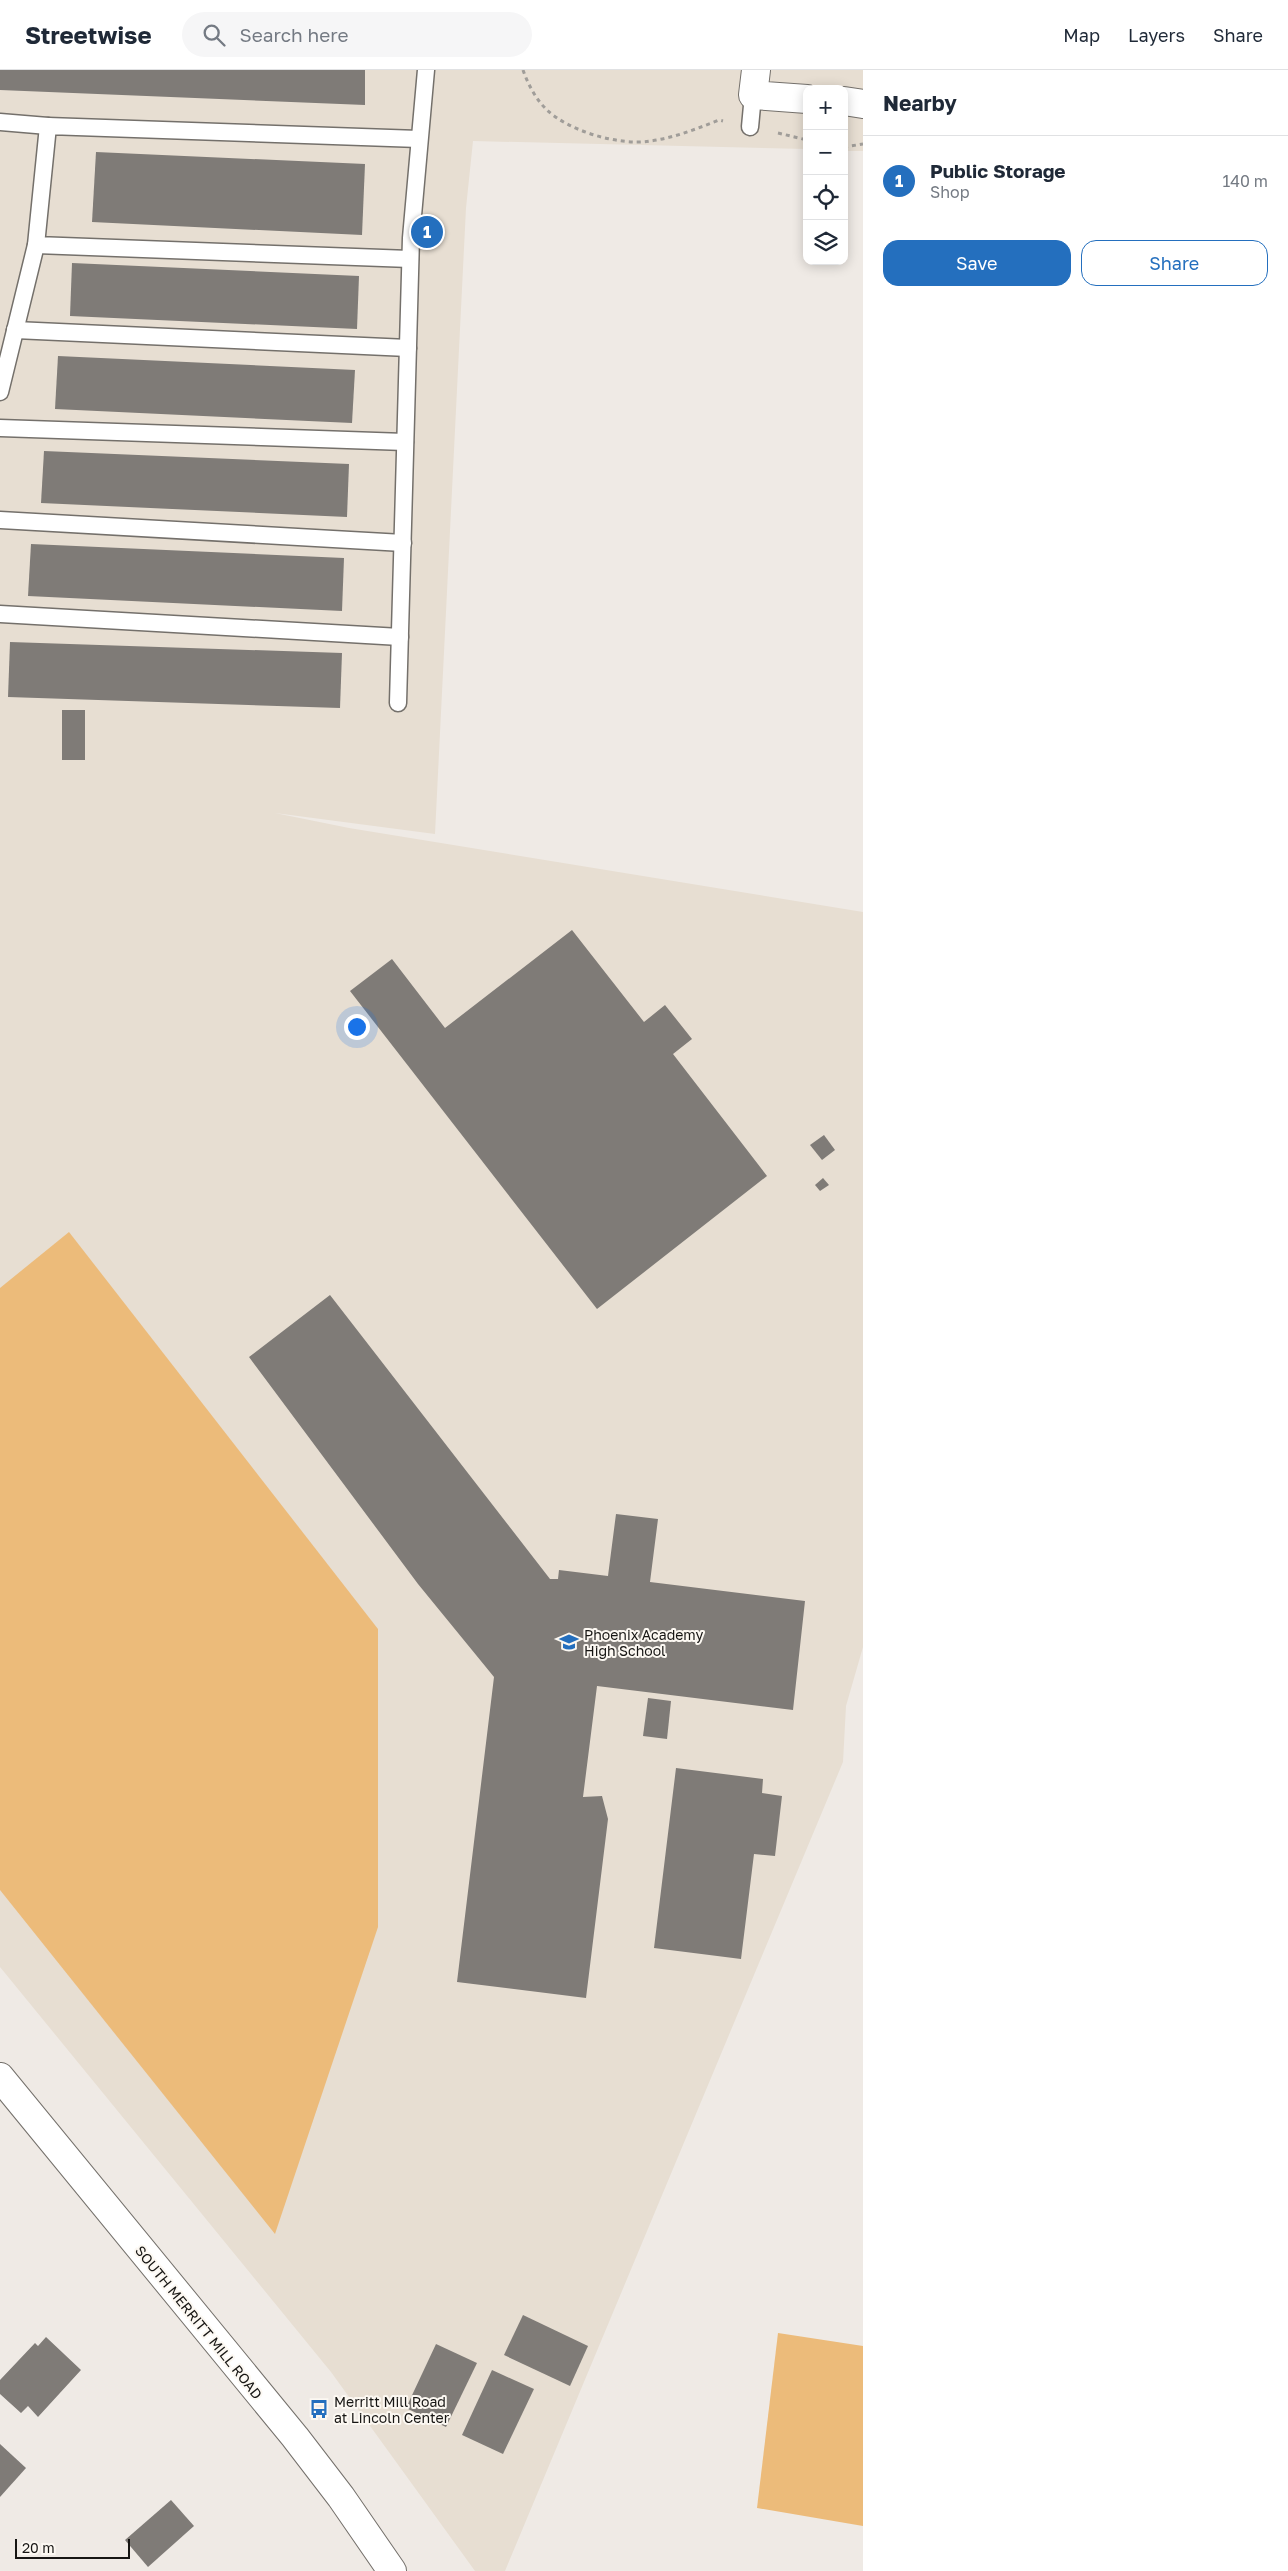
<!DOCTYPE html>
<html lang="en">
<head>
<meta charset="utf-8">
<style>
  :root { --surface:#fff; --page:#f6f6f7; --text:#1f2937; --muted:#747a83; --line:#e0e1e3; --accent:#246fbe }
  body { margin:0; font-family:"Golos Text",sans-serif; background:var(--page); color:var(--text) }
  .controls { position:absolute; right:15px; top:15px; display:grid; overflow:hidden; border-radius:10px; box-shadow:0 2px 12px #0003 }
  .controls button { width:45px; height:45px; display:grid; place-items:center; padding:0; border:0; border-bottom:1px solid var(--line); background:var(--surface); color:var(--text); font:25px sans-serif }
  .scale { position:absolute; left:15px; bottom:12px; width:115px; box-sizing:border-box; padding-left:5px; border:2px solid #161513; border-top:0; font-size:14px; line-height:18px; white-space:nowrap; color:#161513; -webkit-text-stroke:4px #fcf8f2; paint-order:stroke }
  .you { position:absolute; left:356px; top:956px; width:18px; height:18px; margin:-12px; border:4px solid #fff; border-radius:50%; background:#1a73e8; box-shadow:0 0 0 8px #1a73e833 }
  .badge { display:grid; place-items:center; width:32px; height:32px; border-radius:50%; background:var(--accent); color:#fff; font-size:16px; font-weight:700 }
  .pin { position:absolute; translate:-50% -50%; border:2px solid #fff; box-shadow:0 1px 5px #0006 }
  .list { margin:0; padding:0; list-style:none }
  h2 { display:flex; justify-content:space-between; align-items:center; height:65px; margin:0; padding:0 20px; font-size:21px }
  h2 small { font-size:16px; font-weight:400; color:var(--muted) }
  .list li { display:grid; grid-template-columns:32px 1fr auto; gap:15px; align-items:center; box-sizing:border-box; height:90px; padding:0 20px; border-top:1px solid var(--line) }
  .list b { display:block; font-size:19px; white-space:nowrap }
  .list p { margin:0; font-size:16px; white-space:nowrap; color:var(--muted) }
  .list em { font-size:16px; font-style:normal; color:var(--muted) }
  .actions { display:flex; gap:10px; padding:15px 20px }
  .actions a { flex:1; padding:11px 0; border:1px solid var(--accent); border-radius:15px; text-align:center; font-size:18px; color:var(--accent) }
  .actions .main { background:var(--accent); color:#fff }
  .icon { flex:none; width:28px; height:28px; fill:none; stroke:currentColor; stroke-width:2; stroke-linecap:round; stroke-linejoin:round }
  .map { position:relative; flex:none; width:863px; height:2501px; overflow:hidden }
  header { display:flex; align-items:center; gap:30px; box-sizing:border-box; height:70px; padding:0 25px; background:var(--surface); border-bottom:1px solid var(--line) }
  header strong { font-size:24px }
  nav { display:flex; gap:28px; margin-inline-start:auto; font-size:18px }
  .search { width:350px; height:45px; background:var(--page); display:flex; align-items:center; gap:12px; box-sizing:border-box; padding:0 18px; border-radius:28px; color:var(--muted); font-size:19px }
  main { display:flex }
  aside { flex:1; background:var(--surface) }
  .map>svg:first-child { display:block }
</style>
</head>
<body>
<header>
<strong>Streetwise</strong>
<div class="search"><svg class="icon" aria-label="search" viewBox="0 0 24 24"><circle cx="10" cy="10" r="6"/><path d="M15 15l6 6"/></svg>Search here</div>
<nav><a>Map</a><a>Layers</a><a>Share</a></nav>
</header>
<main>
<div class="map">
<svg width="863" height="2501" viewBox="0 0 863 2501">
  <rect width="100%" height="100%" fill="#efeae5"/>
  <polygon fill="#e7ded2" points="0,0 863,0 863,81 844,81 844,19 807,19 807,79 473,71 466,138 435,764 275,743 349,758 863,842 863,1577 846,1636 843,1692 505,2501 475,2501 331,2302 0,1897"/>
  <g fill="#ecbb7a">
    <polygon points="69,1162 378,1559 378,1857 275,2164 0,1820 0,1218"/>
    <polygon points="778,2263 863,2276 863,2456 757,2438"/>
  </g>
  <g fill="#7f7b77">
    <polygon points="0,0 365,0 365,35 0,20"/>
    <polygon points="96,82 365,94 362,165 92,152"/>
    <polygon points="72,193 359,206 357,259 70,246"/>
    <polygon points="58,286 355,300 352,353 55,339"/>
    <polygon points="44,381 349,394 347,447 41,433"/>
    <polygon points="31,474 344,488 342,541 28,526"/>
    <polygon points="10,572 342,583 340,638 8,627"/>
    <rect x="62" y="640" width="23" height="50"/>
    <polygon points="572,860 644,952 665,935 692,969 673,984 767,1106 597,1239 350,921 392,889 445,958"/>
    <polygon points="824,1065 835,1080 822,1090 810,1075"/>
    <polygon points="823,1108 829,1115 820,1121 815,1115"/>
    <polygon points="330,1225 550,1509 558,1509 559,1500 608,1506 616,1444 658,1449 650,1512 805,1531 793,1640 597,1616 583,1727 602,1726 608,1749 586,1928 457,1912 494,1607 418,1514 249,1287"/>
    <polygon points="648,1628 671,1631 667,1669 643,1666"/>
    <polygon points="676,1698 763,1709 762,1723 782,1726 775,1786 754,1784 741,1889 654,1878"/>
    <polygon points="523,2245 588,2276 570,2316 504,2285"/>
    <polygon points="46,2267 81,2300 38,2347 28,2336 21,2343 0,2324 0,2310 35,2273 38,2276"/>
    <polygon points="436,2274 477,2293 446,2357 406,2338"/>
    <polygon points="492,2300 534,2319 503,2384 462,2365"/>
    <polygon points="0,2374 26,2398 0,2427"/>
    <polygon points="171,2430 194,2456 148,2497 125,2470"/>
  </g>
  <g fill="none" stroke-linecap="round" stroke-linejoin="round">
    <g stroke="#74706b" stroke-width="19">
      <g id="service">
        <polyline points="0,52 48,56"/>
        <polyline points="750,57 753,25"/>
        <polyline points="410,189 36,175 48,56 419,69"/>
        <polyline points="15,260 408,278"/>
        <polyline points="0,322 36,175"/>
        <polyline points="0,358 405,372"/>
        <polyline points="0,450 403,473"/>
        <polyline points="0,544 400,567"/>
        <polyline points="398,633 411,168 426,0"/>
      </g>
    </g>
    <g stroke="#74706b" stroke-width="30">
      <g id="minor">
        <polyline points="756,0 753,25 807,29"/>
        <polyline points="844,31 863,34"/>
      </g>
    </g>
    <g stroke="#74706b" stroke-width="30">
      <polyline id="tertiary" points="0,2007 295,2367 341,2427 392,2501"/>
    </g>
    <g stroke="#a09d99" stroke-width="3" stroke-dasharray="4 4" stroke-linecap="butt">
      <path d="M523,0C528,14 535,28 546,39C568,61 619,76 650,71C674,68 696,59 719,50L723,51"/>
      <polyline points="778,63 807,70"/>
      <polyline points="844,77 863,74"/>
    </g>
    <use href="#service" stroke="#fff" stroke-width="16"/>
    <use href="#minor" stroke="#fff" stroke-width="28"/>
    <use href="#tertiary" stroke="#fff" stroke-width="28"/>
  </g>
  <defs>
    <g id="school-bare" transform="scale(1.5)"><path d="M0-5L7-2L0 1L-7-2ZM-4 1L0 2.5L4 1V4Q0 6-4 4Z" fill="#246fbe" stroke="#fcf8f2" stroke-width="2.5" paint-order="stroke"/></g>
    <g id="bus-bare" transform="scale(1.5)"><path d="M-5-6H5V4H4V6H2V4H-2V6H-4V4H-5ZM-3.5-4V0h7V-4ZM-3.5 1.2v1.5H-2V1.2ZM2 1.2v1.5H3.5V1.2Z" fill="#246fbe" stroke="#fcf8f2" stroke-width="2.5" paint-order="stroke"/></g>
  </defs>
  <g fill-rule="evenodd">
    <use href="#school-bare" x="569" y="1572"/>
    <use href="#bus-bare" x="319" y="2339"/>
  </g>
  <g text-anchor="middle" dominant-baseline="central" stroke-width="4" stroke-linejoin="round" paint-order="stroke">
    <g font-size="14" fill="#161513" stroke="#fcf8f2" text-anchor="start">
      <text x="584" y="1564">Phoenix Academy<tspan x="584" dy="16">High School</tspan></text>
      <text x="334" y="2331">Merritt Mill Road<tspan x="334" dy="16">at Lincoln Center</tspan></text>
    </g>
    <g font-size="14" fill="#161513" stroke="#fcf8f2">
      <text transform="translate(199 2252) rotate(51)">SOUTH MERRITT MILL ROAD</text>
    </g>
  </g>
</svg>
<div class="controls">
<button>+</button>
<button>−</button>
<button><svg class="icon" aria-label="locate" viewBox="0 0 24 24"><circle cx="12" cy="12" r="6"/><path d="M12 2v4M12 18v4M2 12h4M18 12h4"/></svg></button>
<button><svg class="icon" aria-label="layers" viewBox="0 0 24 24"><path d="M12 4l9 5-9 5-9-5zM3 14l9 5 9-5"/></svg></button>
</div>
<div class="scale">20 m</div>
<div class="you"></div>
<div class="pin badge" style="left:427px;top:162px">1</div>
</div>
<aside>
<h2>Nearby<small></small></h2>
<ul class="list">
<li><span class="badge">1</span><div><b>Public Storage</b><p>Shop</p></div><em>140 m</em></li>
</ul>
<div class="actions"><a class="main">Save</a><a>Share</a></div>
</aside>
</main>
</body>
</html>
